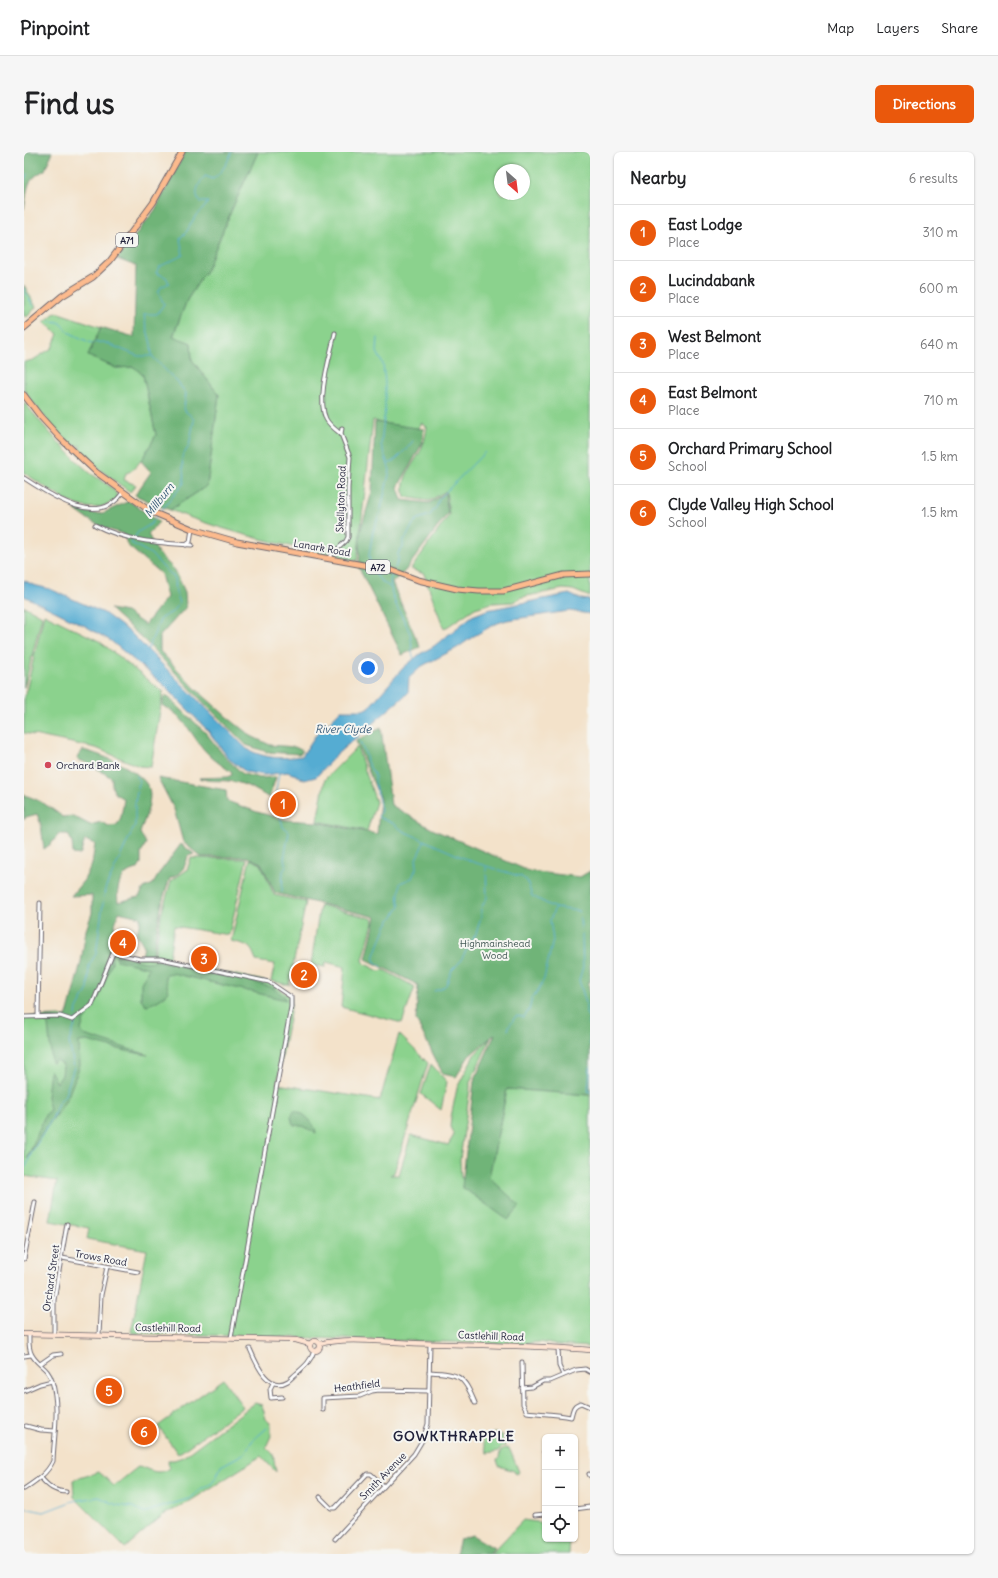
<!DOCTYPE html>
<html lang="en">
<head>
<meta charset="utf-8">
<style>
  :root { --surface:#fff; --page:#f6f6f6; --text:#202124; --muted:#757577; --line:#e0e0e0; --accent:#ea580c }
  body { margin:0; font-family:Delius,sans-serif; background:var(--page); color:var(--text) }
  .controls { position:absolute; right:12px; bottom:12px; display:grid; overflow:hidden; border-radius:6px; box-shadow:0 1px 3px #0004 }
  .controls button { width:36px; height:36px; display:grid; place-items:center; padding:0; border:0; border-bottom:1px solid var(--line); background:var(--surface); color:var(--text); font:20px sans-serif }
  .compass { position:absolute; left:470px; top:12px; width:36px; height:36px; border-radius:50%; background:var(--surface); box-shadow:0 1px 3px #0004; rotate:152deg }
  .you { position:absolute; left:344px; top:516px; width:14px; height:14px; margin:-10px; border:3px solid #fff; border-radius:50%; background:#1a73e8; box-shadow:0 0 0 6px #1a73e833 }
  .badge { display:grid; place-items:center; width:26px; height:26px; border-radius:50%; background:var(--accent); color:#fff; font-size:13px; font-weight:700 }
  .pin { position:absolute; translate:-50% -50%; border:2px solid #fff; box-shadow:0 1px 4px #0006 }
  .list { margin:0; padding:0; list-style:none }
  h2 { display:flex; justify-content:space-between; align-items:center; height:52px; margin:0; padding:0 16px; font-size:17px }
  h2 small { font-size:13px; font-weight:400; color:var(--muted) }
  .list li { display:grid; grid-template-columns:26px 1fr auto; gap:12px; align-items:center; box-sizing:border-box; height:56px; padding:0 16px; border-top:1px solid var(--line) }
  .list b { display:block; font-size:15px; white-space:nowrap }
  .list p { margin:0; font-size:13px; white-space:nowrap; color:var(--muted) }
  .list em { font-size:13px; font-style:normal; color:var(--muted) }
  .icon { flex:none; width:22px; height:22px; fill:none; stroke:currentColor; stroke-width:2; stroke-linecap:round; stroke-linejoin:round }
  .map { position:relative; flex:none; width:566px; height:1402px; overflow:hidden; border-radius:6px }
  header { display:flex; align-items:center; gap:24px; box-sizing:border-box; height:56px; padding:0 20px; background:var(--surface); border-bottom:1px solid var(--line) }
  header strong { font-size:19px }
  nav { display:flex; gap:22px; margin-inline-start:auto; font-size:14px }
  .intro { display:flex; align-items:center; justify-content:space-between; box-sizing:border-box; height:96px; padding:0 24px }
  h1 { margin:0; font-size:28px }
  .button { padding:10px 18px; border-radius:6px; background:var(--accent); color:#fff; font-size:14px; font-weight:700 }
  main { display:flex; gap:24px; padding:0 24px }
  aside { flex:1; background:var(--surface); border-radius:6px; box-shadow:0 1px 3px #0004 }
  .map>svg:first-child { display:block }
</style>
</head>
<body>
<header>
<strong>Pinpoint</strong>
<nav><a>Map</a><a>Layers</a><a>Share</a></nav>
</header>
<div class="intro"><h1>Find us</h1><a class="button">Directions</a></div>
<main>
<div class="map">
<svg width="566" height="1402" viewBox="0 0 566 1402">
  <rect width="100%" height="100%" fill="#f6f6f2"/>
  <filter id="ink" filterUnits="userSpaceOnUse"><feTurbulence type="fractalNoise" baseFrequency=".025" numOctaves="2"/><feDisplacementMap in="SourceGraphic" scale="8" xChannelSelector="R" yChannelSelector="G"/><feConvolveMatrix kernelMatrix="1 2 1 2 8 2 1 2 1" color-interpolation-filters="sRGB"/></filter>
  <filter id="wash" filterUnits="userSpaceOnUse"><feTurbulence type="fractalNoise" baseFrequency=".012" numOctaves="4" result="noise"/><feDisplacementMap in="SourceGraphic" scale="16" xChannelSelector="R" yChannelSelector="G"/><feGaussianBlur stdDeviation="0.9" result="paint"/><feColorMatrix in="noise" values="0 0 0 0 0 0 0 0 0 0 0 0 0 0 0 0 0 1.4 0 .05"/><feComposite in="paint" operator="in"/></filter>
  <g filter="url(#wash)">
    <rect width="100%" height="100%" fill="#f3e2ca"/>
    <g fill="#8bd28d" stroke="#567a64" fill-rule="evenodd">
      <path d="M234,0H566V445L549,438L539,437L498,445L489,450L468,451L451,456L420,477L400,422L387,417L425,363L422,339L405,349L381,345C375,323 392,312 399,293C401,288 402,281 403,275L397,271L390,283L349,268L333,409C269,395 206,382 146,358L183,334L195,243L168,208L167,191L149,185L163,148L183,117L208,57ZM476,18H500V42H476Z"/>
      <polygon points="0,133 12,155 3,165 0,164"/>
      <path d="M32,160L77,175L64,203L92,216L110,215L119,223L132,283C126,293 114,319 102,321L100,328L112,333L106,340L55,302L53,298L57,294L47,293L34,281L7,248L0,237V210L9,208L28,196L34,182L20,170Z"/>
      <path d="M0,250C20,275 42,300 66,321C74,327 96,337 93,348C87,350 81,354 75,355C49,360 21,333 0,321Z"/>
      <polygon points="0,454 18,464 0,536"/>
      <polygon points="20,462 75,489 139,540 127,615 115,614 72,596 0,581 0,548"/>
      <polygon points="333,595 352,650 343,679 293,669 301,627"/>
      <polygon points="167,706 223,707 205,783 150,774 145,806 130,805 137,763 147,729 163,718"/>
      <path d="M226,707L237,712L250,743L282,750L265,833L247,829L251,812L232,809C227,792 223,793 207,789Z"/>
      <polygon points="296,753 350,767 339,808 341,812 355,819 360,818 391,835 378,871 317,855 321,815 302,810 301,815 287,813"/>
      <polygon points="89,801 143,808 245,830 267,845 267,855 253,932 356,948 375,882 404,911 370,1021 366,1023 375,1023 387,983 424,993 430,983 426,975 427,965 433,936 450,903 467,886 446,930 446,936 436,1008 437,1026 465,1025 483,937 566,943 566,1195 532,1193 516,1190 496,1192 108,1181 107,1180 123,1098 63,1087 65,1076 26,1069 33,1029 0,1024 0,865 36,864 48,868"/>
      <polygon points="407,912 423,930 417,958 397,942"/>
      <polygon points="199,1227 219,1255 154,1302 134,1274"/>
      <path d="M231,1251L238,1253L242,1267L247,1272V1284L242,1295L249,1302L252,1320L237,1304L163,1351L139,1363L101,1396L50,1345L49,1328L75,1320L90,1334L115,1314C126,1318 135,1324 145,1316L144,1308H150L159,1305Z"/>
      <polygon points="470,1281 479,1283 478,1285 481,1294 478,1295 475,1299 463,1301 457,1285 461,1285"/>
      <polygon points="482,1296 486,1298 495,1320 491,1322 490,1319 475,1314 473,1308 475,1307 476,1300"/>
      <polygon points="499,1368 521,1371 521,1387 546,1387 545,1402 467,1402"/>
    </g>
    <g fill="#70b478" stroke="#496b5a">
      <path d="M0,0H28L21,18C0,29 5,36 0,57Z"/>
      <polygon points="161,0 234,0 208,57 183,117 163,148 149,184 167,191 168,208 195,243 183,334 146,358 133,353 111,343 127,320 117,309 132,283 119,223 110,215 92,216 64,204 77,175 110,185 112,114 93,107 131,58"/>
      <polygon points="351,270 400,277 398,292 374,335 378,348 405,351 421,341 424,361 381,419 368,431 396,495 378,503 335,416 336,380 348,340"/>
      <path d="M105,349L135,370L124,382L134,401L151,418L161,440L162,455L136,484V499L171,536L203,565L227,584L246,593L271,595L279,599L275,602L243,600L222,593L179,550L121,489L86,457L102,460L121,473L143,445L137,422L103,393L100,382C82,378 64,369 50,357L72,362L79,361Z"/>
      <path d="M142,543L182,581L201,605L219,622L236,626L252,625L245,646C233,638 219,630 204,629C194,628 185,630 176,626L203,625L208,623L207,620C199,614 191,609 184,602C168,586 161,563 139,554V547Z"/>
      <polygon points="357,576 367,653 408,677 505,719 556,725 566,719 566,830 564,830 566,848 566,943 483,937 465,1025 496,1054 484,1068 438,1035 450,929 471,882 445,904 432,925 419,922 392,868 394,833 342,807 352,765 251,741 237,711 223,705 177,705 159,690 150,657 134,626 202,638 203,649 233,660 262,668 292,670 353,682 356,647 332,589"/>
      <path d="M59,598C76,602 126,620 126,642C126,656 120,668 116,681L122,691L117,701V712L114,717C96,719 92,736 94,750L115,745L120,736L129,732L136,720L157,692L170,702L164,704C161,715 158,722 146,726C136,751 133,777 129,803L118,804L120,794L113,782L116,769V765L95,760L91,772L88,788V810L75,845L69,857L60,868L57,878L60,883L124,903L102,899L63,889L55,890L56,913L45,942L37,956L15,986L3,1007L21,963L26,957L23,945L26,918L33,931L38,923L39,913L32,908L28,912L24,873L20,869L14,867L23,865L40,868L44,860L57,810L62,778L68,761V743L47,744L60,728L68,712L71,692L61,688L56,703L49,702L48,690L44,682H35L28,691L20,697L17,673L13,662L2,665L0,668V643C15,647 27,656 39,665L49,664L66,673L77,670L85,674L93,673L97,665L100,647C90,642 87,638 88,626L65,612L53,607L54,604Z"/>
      <path d="M91,804L121,810L134,809L178,819L216,826L249,836L261,845L262,848L148,821L143,822L141,825L145,840C139,846 130,852 122,853L117,847V831L125,816L93,808Z"/>
      <path d="M270,958C279,960 292,972 292,981L278,974L269,973L267,965Z"/>
      <polygon points="448,1383 470,1396 466,1402 432,1402 436,1387"/>
    </g>
    <path fill="#55acd2" stroke="#3c6786" d="M0,428L9,433L26,437L80,461L106,480L223,597C242,607 257,607 278,604L291,584L317,558H339L345,555L379,516L396,502L410,494L448,464L463,458L545,442L556,447L566,448V462L545,459L483,468L471,472L450,484L433,496L398,514L385,526L384,541L313,602L292,625L280,628L272,623L263,620L241,623L222,620L205,607L185,580L142,535L87,489L61,474L0,444Z"/>
    <g fill="none" stroke-linecap="round" stroke-linejoin="round">
      <g stroke="#55acd2" stroke-width="1">
        <polyline points="0,30 3,22"/>
        <polyline points="0,137 9,154"/>
        <polyline points="25,169 35,170 44,180 67,191 79,190 114,204 127,204"/>
        <path d="M364,312C373,308 382,297 389,289"/>
        <path d="M135,361L160,331L158,305L165,294L170,268L167,264L161,259L160,255L162,241L154,231L128,204L127,192L121,170L120,162H133L140,152L134,141L137,135L145,131L142,125L132,121L135,115L159,103L156,86L163,79L172,63L179,57L184,50H176C169,40 175,32 181,24L189,27C197,21 205,10 207,0"/>
        <polyline points="346,412 345,403 349,379 356,361 366,318 357,293 361,257 361,231 359,212 353,200 354,186"/>
        <polyline points="371,416 374,408 374,401 379,396 379,388 382,386 389,372 394,367 406,363 413,354 415,347 461,300"/>
        <path d="M347,417L356,428L367,436C369,452 379,464 385,479C389,488 386,498 390,507"/>
        <polyline points="367,435 366,428 369,421"/>
        <polyline points="124,497 137,466 150,459 156,450 152,441 151,426 139,415 127,402 107,391 114,380 127,372 133,363"/>
        <polyline points="333,584 342,603 343,610 351,624 351,633 357,658 354,665 370,672 379,679 449,710 498,725 503,729 508,744 531,756 555,759 558,783 559,815 555,828 562,851 562,860 565,868 566,893"/>
        <polyline points="255,621 251,644 259,675 265,680 260,707 262,715 259,719 258,740"/>
        <path d="M358,815L350,809L351,803L362,774L376,754C373,745 376,739 376,731L388,726L393,714L392,707L401,688"/>
        <polyline points="410,839 417,837 422,833 428,818 435,811 452,782 457,765 457,756 463,746 462,715"/>
        <polyline points="52,863 53,857 64,837 65,813 72,802 81,737 111,673 111,651 115,630 113,624"/>
        <polyline points="484,878 486,872 492,864 500,865 505,858 508,846 515,837 520,827 529,788 526,768 531,756"/>
        <polyline points="566,915 564,939 566,940"/>
        <polyline points="2,1015 8,1000 28,967 34,951 41,943 50,915 45,890 50,876 52,867"/>
        <polyline points="0,1356 20,1360 49,1349 75,1345 93,1353 109,1355 119,1361 167,1346 178,1336 187,1332 192,1326 197,1314 221,1301 228,1289 243,1276"/>
      </g>
    </g>
  </g>
  <g filter="url(#ink)">
    <g fill="none" stroke-linecap="round" stroke-linejoin="round">
      <g stroke="#6b656d" stroke-width="5">
        <g id="street">
          <path d="M311,181C307,202 292,246 302,267C305,273 312,278 317,282"/>
          <path d="M0,326C26,343 75,377 99,340"/>
          <path d="M71,373C101,389 135,391 168,393"/>
          <polyline points="162,393 166,390 168,377"/>
          <polyline points="304,406 322,389 324,385 324,336 326,305 317,282 318,276"/>
          <polyline points="14,864 16,751"/>
          <polyline points="0,865 36,864 48,868 68,853 89,801 116,807 137,807 245,830 267,845 267,855 207,1186"/>
          <polyline points="38,1106 114,1120"/>
          <polyline points="0,1107 11,1050"/>
          <polyline points="30,1182 30,1148 43,1072"/>
          <polyline points="75,1183 77,1143 83,1115"/>
          <polyline points="534,1196 535,1214 539,1223"/>
          <path d="M226,1197C232,1211 244,1241 264,1229C267,1227 270,1223 273,1221C281,1214 287,1209 290,1199"/>
          <polyline points="0,1204 7,1203"/>
          <path d="M498,1210L499,1252L503,1260C518,1262 532,1262 547,1265C549,1257 549,1253 557,1251L566,1255"/>
          <polyline points="16,1212 29,1203 37,1202"/>
          <path d="M405,1220C435,1222 439,1222 451,1251"/>
          <polyline points="249,1231 246,1237 247,1246 258,1245"/>
          <polyline points="498,1236 508,1235 519,1229 526,1229 552,1218 561,1217 566,1220"/>
          <polyline points="0,1239 16,1232 28,1229"/>
          <polyline points="299,1258 299,1246 336,1244 348,1239 355,1238 405,1239"/>
          <polyline points="2,1274 17,1278 31,1279"/>
          <polyline points="520,1300 521,1302"/>
          <polyline points="565,1322 566,1324"/>
          <path d="M17,1326C25,1335 30,1339 42,1340"/>
          <path d="M0,1337C12,1329 23,1322 29,1309C30,1282 36,1256 28,1229C24,1215 14,1214 8,1203C4,1197 5,1188 5,1182"/>
          <polyline points="296,1345 307,1356 311,1356 343,1322 347,1322 360,1334"/>
          <polyline points="551,1357 566,1355"/>
          <polyline points="511,1363 521,1362"/>
          <polyline points="311,1387 390,1302 399,1287 404,1272 406,1192"/>
        </g>
      </g>
      <g stroke="#6b656d" stroke-width="6">
        <g id="secondary">
          <polyline points="0,1182 272,1188 286,1192"/>
          <circle cx="291" cy="1194" r="5"/>
          <path d="M296,1192C317,1185 363,1190 387,1191C446,1193 506,1193 566,1198"/>
        </g>
      </g>
      <g stroke="#6b656d" stroke-width="7">
        <g id="primary">
          <polyline points="0,176 38,144 69,125 86,109 129,51 158,0"/>
          <polyline points="0,243 16,264 36,286 72,320 126,359 168,377 213,390 367,418 394,428 433,437 455,439 479,439 540,423 566,422"/>
        </g>
      </g>
      <use href="#street" stroke="#fff" stroke-width="3"/>
      <use href="#secondary" stroke="#fee3d1" stroke-width="4.5"/>
      <use href="#primary" stroke="#fcba8d" stroke-width="5"/>
    </g>
  </g>
  <circle fill="#d1495b" stroke="#f6f6f2" stroke-width="1.5" cx="24" cy="613" r="4"/>
  <g text-anchor="middle" dominant-baseline="central" stroke-width="4" stroke-linejoin="round" paint-order="stroke">
    <g fill="#f6f6f2" stroke="#626272" stroke-width="1">
      <rect x="92" y="81" width="22" height="14" rx="3"/>
      <rect x="342" y="408" width="24" height="14" rx="3"/>
    </g>
    <g font-size="9" font-weight="bold" fill="#22223b">
      <text x="103" y="88">A71</text>
      <text x="354" y="415">A72</text>
    </g>
    <g font-size="10" fill="#22223b" stroke="#f6f6f2">
      <text transform="translate(317 347) rotate(-88)">Skellyton Road</text>
      <text transform="translate(298 396) rotate(10)">Lanark Road</text>
      <text transform="translate(77 1106) rotate(10)">Trows Road</text>
      <text transform="translate(27 1126) rotate(-82)">Orchard Street</text>
      <text transform="translate(144 1176) rotate(1)">Castlehill Road</text>
      <text transform="translate(467 1184) rotate(2)">Castlehill Road</text>
      <text transform="translate(333 1234) rotate(-7)">Heathfield</text>
      <text transform="translate(359 1324) rotate(-46)">Smith Avenue</text>
    </g>
    <g font-size="10" fill="#22223b" stroke="#f6f6f2" text-anchor="start">
      <text x="32" y="613">Orchard Bank</text>
    </g>
    <g font-size="10" fill="#425754" stroke="#f6f6f2">
      <text x="471" y="791">Highmainshead<tspan x="471" dy="12">Wood</tspan></text>
    </g>
    <g font-size="11" font-style="italic" fill="#365977" stroke="#f6f6f2">
      <text transform="translate(135 348) rotate(-51)">Millburn</text>
      <text x="319" y="577">River Clyde</text>
    </g>
    <g font-size="14" font-weight="bold" letter-spacing="1" fill="#22223b" stroke="#f6f6f2">
      <text x="430" y="1284">GOWKTHRAPPLE</text>
    </g>
  </g>
</svg>
<div class="controls">
<button>+</button>
<button>−</button>
<button><svg class="icon" aria-label="locate" viewBox="0 0 24 24"><circle cx="12" cy="12" r="6"/><path d="M12 2v4M12 18v4M2 12h4M18 12h4"/></svg></button>
</div>
<svg class="compass" viewBox="-18 -18 36 36"><path d="M0-13l5 13h-10z" fill="#e53935"/><path d="M0 13l5-13h-10z" fill="#757577"/></svg>
<div class="you"></div>
<div class="pin badge" style="left:259px;top:652px">1</div>
<div class="pin badge" style="left:280px;top:823px">2</div>
<div class="pin badge" style="left:180px;top:807px">3</div>
<div class="pin badge" style="left:99px;top:791px">4</div>
<div class="pin badge" style="left:85px;top:1239px">5</div>
<div class="pin badge" style="left:120px;top:1280px">6</div>
</div>
<aside>
<h2>Nearby<small>6 results</small></h2>
<ul class="list">
<li><span class="badge">1</span><div><b>East Lodge</b><p>Place</p></div><em>310 m</em></li>
<li><span class="badge">2</span><div><b>Lucindabank</b><p>Place</p></div><em>600 m</em></li>
<li><span class="badge">3</span><div><b>West Belmont</b><p>Place</p></div><em>640 m</em></li>
<li><span class="badge">4</span><div><b>East Belmont</b><p>Place</p></div><em>710 m</em></li>
<li><span class="badge">5</span><div><b>Orchard Primary School</b><p>School</p></div><em>1.5 km</em></li>
<li><span class="badge">6</span><div><b>Clyde Valley High School</b><p>School</p></div><em>1.5 km</em></li>
</ul>
</aside>
</main>
</body>
</html>
